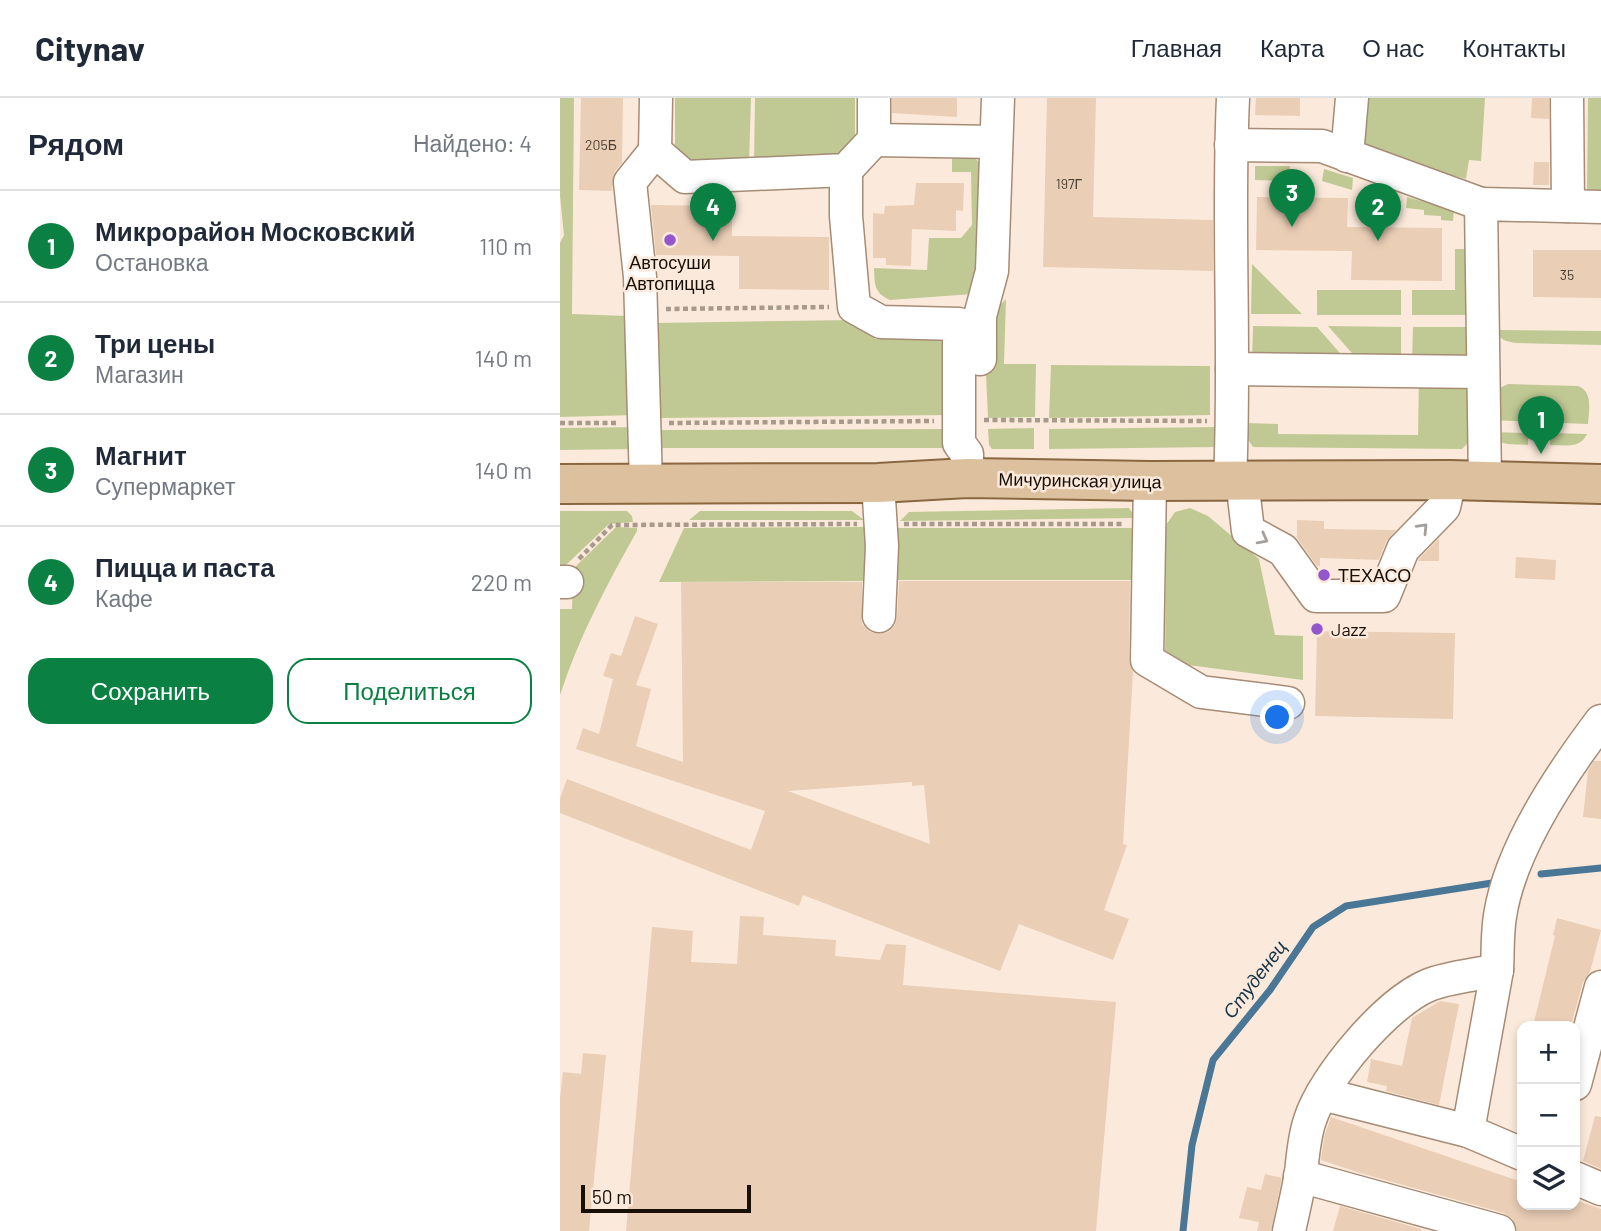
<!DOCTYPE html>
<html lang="ru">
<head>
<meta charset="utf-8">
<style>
  :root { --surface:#fff; --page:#f2f2f3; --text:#1f2937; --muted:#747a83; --line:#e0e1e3; --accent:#0b8043 }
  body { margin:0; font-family:Barlow,sans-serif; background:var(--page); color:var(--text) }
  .controls { position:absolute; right:21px; bottom:21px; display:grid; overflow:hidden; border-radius:14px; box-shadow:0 4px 10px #0003 }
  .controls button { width:63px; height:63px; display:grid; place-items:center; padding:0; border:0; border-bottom:2px solid var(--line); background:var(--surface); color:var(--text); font:35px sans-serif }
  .scale { position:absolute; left:21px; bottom:18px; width:170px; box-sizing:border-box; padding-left:7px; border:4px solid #180f07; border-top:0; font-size:19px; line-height:24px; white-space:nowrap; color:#180f07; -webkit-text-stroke:5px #fbeadb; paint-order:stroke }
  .you { position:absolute; left:718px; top:620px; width:24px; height:24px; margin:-18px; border:5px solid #fff; border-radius:50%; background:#1a73e8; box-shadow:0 0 0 10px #1a73e833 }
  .badge { display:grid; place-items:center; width:46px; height:46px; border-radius:50%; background:var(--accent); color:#fff; font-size:23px; font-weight:700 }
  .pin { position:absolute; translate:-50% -58px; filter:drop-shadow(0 2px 4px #0008) }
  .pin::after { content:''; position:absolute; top:37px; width:24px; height:21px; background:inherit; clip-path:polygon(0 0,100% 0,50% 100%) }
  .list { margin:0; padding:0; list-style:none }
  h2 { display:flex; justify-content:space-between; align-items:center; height:91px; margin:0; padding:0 28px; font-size:30px }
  h2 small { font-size:23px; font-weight:400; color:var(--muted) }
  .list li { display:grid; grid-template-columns:46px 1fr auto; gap:21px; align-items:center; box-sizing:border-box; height:112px; padding:0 28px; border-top:2px solid var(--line) }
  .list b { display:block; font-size:26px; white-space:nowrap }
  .list p { margin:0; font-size:23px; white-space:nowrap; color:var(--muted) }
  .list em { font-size:23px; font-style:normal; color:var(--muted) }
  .actions { display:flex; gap:14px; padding:21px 28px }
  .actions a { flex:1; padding:16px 0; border:2px solid var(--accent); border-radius:21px; text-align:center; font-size:24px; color:var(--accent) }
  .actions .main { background:var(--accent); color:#fff }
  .icon { flex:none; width:38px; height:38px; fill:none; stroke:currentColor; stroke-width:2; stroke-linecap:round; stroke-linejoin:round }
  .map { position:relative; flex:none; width:1041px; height:1133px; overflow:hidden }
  header { display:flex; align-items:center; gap:42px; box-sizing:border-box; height:98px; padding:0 35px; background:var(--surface); border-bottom:2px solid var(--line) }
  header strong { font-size:33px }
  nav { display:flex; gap:38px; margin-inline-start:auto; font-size:24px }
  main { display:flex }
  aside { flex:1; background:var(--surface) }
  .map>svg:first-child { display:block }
</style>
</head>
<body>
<header>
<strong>Citynav</strong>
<nav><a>Главная</a><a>Карта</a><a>О нас</a><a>Контакты</a></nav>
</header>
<main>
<aside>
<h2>Рядом<small>Найдено: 4</small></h2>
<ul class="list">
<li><span class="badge">1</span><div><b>Микрорайон Московский</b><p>Остановка</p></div><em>110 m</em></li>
<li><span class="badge">2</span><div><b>Три цены</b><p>Магазин</p></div><em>140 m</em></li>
<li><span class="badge">3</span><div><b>Магнит</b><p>Супермаркет</p></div><em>140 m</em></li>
<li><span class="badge">4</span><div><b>Пицца и паста</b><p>Кафе</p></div><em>220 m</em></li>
</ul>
<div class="actions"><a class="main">Сохранить</a><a>Поделиться</a></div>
</aside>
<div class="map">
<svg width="1041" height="1133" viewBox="0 0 1041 1133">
  <rect width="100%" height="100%" fill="#fbeadb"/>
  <g fill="#c0c994">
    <polygon points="0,0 14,0 12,216 67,218 76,317 0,319 0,145 4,137 0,98"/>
    <polygon points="115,0 191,0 189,65 130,65 115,50"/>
    <polygon points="195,0 295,0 295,42 279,60 194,66"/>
    <polygon points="803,0 925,0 921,63 909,62 906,81 815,57 801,47"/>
    <polygon points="1028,0 1041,0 1041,106 1027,97"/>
    <path d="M392,59H414L424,70L423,149L413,196L330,202C313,194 315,186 314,170L367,172L369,140H401L412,127L411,74H392Z"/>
    <polygon points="695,68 730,68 729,83 695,82"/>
    <polygon points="764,71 793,80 792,92 762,83"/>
    <polygon points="847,99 894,112 893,123 881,122 881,118 864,117 864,112 846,110"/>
    <polygon points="895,151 910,151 910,217 852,217 852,192 895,192"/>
    <polygon points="692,166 742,216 691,216"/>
    <rect x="757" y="192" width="84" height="25"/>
    <polygon points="446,201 444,266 476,266 475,319 428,320 425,255 432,216"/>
    <polygon points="291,222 306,230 315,241 393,240 392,317 98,320 96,225"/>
    <polygon points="693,228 757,229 787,263 692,263"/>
    <polygon points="768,228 841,229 841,263 799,263"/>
    <polygon points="853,229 909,229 909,263 852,263"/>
    <path d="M936,232L1041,233V247L955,245C946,243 939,242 936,232Z"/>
    <polygon points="491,267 650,268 650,317 489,320"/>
    <polygon points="859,279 909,280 909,344 902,351 693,349 685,337 684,325 718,326 718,336 858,337"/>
    <path d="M948,286L1018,288C1033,293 1029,312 1028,326L930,322L936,292Z"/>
    <polygon points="76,329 76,351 0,352 0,330"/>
    <polygon points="661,329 660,349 489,351 489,331"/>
    <polygon points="474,330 474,351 432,351 429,347 428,331"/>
    <polygon points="392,331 392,350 102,350 99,348 99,332"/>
    <path d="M931,334L968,335V347C954,346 937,349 931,334Z"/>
    <path d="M990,335L1027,336C1020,351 1005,347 990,347Z"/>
    <polygon points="569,410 576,420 340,423 349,414"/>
    <polygon points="630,410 648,418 699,461 715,537 743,538 743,582 605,564 606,427 615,414"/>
    <polygon points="0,413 67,413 72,418 73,424 49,426 7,466 0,470"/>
    <polygon points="140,413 292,413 304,422 129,422"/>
    <path d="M56,429L77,430V433C47,486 19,539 0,597V511H12L13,471Z"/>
    <polygon points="305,429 308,483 99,484 124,430"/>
    <polygon points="335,430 577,430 571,482 331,482"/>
  </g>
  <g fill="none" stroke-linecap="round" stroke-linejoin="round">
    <g stroke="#4a7796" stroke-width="7">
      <polyline points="981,776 1041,770"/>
      <polyline points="623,1133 632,1047 653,962 710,892 753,829 786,808 932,785"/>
    </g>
  </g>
  <g fill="#eaceb6" fill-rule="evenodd">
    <polygon points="21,0 63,0 62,65 55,73 52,93 19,92"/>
    <polygon points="332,0 397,0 397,19 332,15"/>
    <polygon points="487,0 536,0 533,119 653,122 653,173 483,169"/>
    <polygon points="696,0 740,0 740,18 695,17"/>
    <polygon points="972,0 989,0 989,21 971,20"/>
    <polygon points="974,64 989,64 989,87 973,87"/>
    <polygon points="356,85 404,85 403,113 396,112 396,133 352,131 351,168 326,167 326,160 313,160 313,115 324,116 325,108 354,107"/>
    <polygon points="697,99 788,100 787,129 882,130 882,183 791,182 792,153 696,152"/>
    <polygon points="91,107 172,108 172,138 269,139 269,192 179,191 179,158 96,157"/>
    <polygon points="973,152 1041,152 1041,200 973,199"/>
    <polygon points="737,422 764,423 764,431 836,432 826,444 819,462 760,460 760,468 757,468 737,440"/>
    <polygon points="879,440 879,463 858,463 859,461"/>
    <polygon points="956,459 996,462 995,482 955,480"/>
    <path d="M339,483H570L569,562L573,574L563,746L567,747L544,812L569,821L553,862L459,826L440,873L243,797L239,808L0,715V700L7,681L191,752L205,713L16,651L23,630L39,636L53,581L43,578L51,555L61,558L75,518L98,526L76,587L91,591L76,648L123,664L121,484H302V526L310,534L319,536L328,534L335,527L337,519ZM352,684V688L364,687L370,746L228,693Z"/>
    <polygon points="757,533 895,535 893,621 755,618"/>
    <polygon points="1034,663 1041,663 1041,721 1023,719 1028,673"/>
    <polygon points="180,818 204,819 203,837 276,842 275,858 320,862 326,846 346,847 343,887 556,904 536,1133 66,1133 92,829 133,833 131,864 177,866"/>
    <polygon points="997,820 1041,832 1030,874 1023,884 1011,928 973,928 995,838 993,837"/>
    <polygon points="880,903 899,906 879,1007 826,993 827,988 807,984 811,961 842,968 852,920"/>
    <polygon points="23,955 46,957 29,1133 0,1133 0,1000 3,974 21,976"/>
    <polygon points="1035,1018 1041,1019 1041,1071 1023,1063"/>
    <polygon points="771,1019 962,1084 962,1107 1015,1107 1015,1102 1041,1111 1041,1133 957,1133 953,1121 944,1115 800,1075 761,1062 764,1039"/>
    <polygon points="705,1076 722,1080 711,1133 697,1133 699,1124 679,1120 687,1089 701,1092"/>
    <polygon points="780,1108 861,1131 861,1133 773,1133"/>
  </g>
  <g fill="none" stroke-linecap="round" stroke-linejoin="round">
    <g stroke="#a68c75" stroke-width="35">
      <g id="minor">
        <polyline points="96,0 95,53 125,79 286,72 314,42 314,0"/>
        <polyline points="1007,0 1008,108"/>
        <polyline points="314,42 436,44"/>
        <polyline points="671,47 762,48 921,106"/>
        <polyline points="787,58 792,0"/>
        <polyline points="286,72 286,118 294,209 321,224 399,226 399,345 407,356 407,380"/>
        <polyline points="420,261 420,218 432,173 438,0"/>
        <polyline points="672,271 923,274"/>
        <path d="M670,382C676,255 667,127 673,0"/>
        <polyline points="682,382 688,433 723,452 756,498 824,498 843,451 884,409 890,382"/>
        <polyline points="590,383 587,562 641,594 728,605"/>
        <polyline points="925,384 921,106 1041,109"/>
        <polyline points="318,385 322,448 319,518"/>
        <polyline points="86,386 80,179 70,84 95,53"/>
        <polyline points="0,484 7,484"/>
        <polyline points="1015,986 1041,889"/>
        <polyline points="762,996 908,1033 962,1056"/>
        <polyline points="908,1033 937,872"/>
        <polyline points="740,1078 939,1133"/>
        <polyline points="1015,1080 1041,1091"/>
        <path d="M729,1133C733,1114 738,1094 741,1075C743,1057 744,1039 750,1022C763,980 827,904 869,887C889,879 915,877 937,872C938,855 937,836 940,818C950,751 1001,676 1041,623"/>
      </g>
    </g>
    <g stroke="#896740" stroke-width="42">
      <polyline id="major" points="0,386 318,385 407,380 590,383 890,382 1041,386"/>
    </g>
    <g stroke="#a7998c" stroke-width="4.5" stroke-dasharray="5 3.5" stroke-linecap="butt">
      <polyline points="106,211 269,209"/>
      <polyline points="424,322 647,323"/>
      <polyline points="0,325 59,325"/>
      <polyline points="109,325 374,323"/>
      <polyline points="344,426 563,426"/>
      <polyline points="19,461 52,427 297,426"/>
    </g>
    <use href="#minor" stroke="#fff" stroke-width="32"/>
    <use href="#major" stroke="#ddc19f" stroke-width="38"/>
  </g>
  <defs><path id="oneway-chevron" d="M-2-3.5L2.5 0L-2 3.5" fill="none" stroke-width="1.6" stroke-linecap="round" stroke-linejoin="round" transform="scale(1.75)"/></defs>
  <g stroke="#a39f9c">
    <use href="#oneway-chevron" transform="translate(863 430) rotate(-46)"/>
    <use href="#oneway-chevron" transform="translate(703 441) rotate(28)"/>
  </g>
  <g fill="#9356cd" stroke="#fbeadb" stroke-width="2.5">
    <circle cx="110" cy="142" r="7"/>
    <circle cx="764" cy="477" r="7"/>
    <circle cx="757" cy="531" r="7"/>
  </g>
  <g text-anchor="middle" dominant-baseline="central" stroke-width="5" stroke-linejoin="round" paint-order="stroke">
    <g font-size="14" fill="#4c3f33">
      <text x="41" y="46">205Б</text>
      <text x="509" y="85">197Г</text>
      <text x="1007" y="176">35</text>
    </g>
    <g font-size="18" fill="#180f07" stroke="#fbeadb" text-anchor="start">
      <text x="110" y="164" text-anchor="middle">Автосуши<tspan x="110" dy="21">Автопицца</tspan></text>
      <text x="778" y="477">ТЕХАСО</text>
      <text x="771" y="531">Jazz</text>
    </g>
    <g font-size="18" fill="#180f07" stroke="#fbeadb">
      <text transform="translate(520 382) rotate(1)">Мичуринская улица</text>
    </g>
    <g font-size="19" font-style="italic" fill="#153449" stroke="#fbeadb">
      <text transform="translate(694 881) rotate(-53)">Студенец</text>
    </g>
  </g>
</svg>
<div class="controls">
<button>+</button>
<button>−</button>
<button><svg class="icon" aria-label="layers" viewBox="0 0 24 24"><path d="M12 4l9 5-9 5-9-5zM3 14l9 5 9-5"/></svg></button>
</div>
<div class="scale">50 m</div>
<div class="you"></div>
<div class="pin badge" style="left:981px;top:356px">1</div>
<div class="pin badge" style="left:818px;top:143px">2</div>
<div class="pin badge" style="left:732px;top:129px">3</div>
<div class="pin badge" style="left:153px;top:143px">4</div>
</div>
</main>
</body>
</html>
